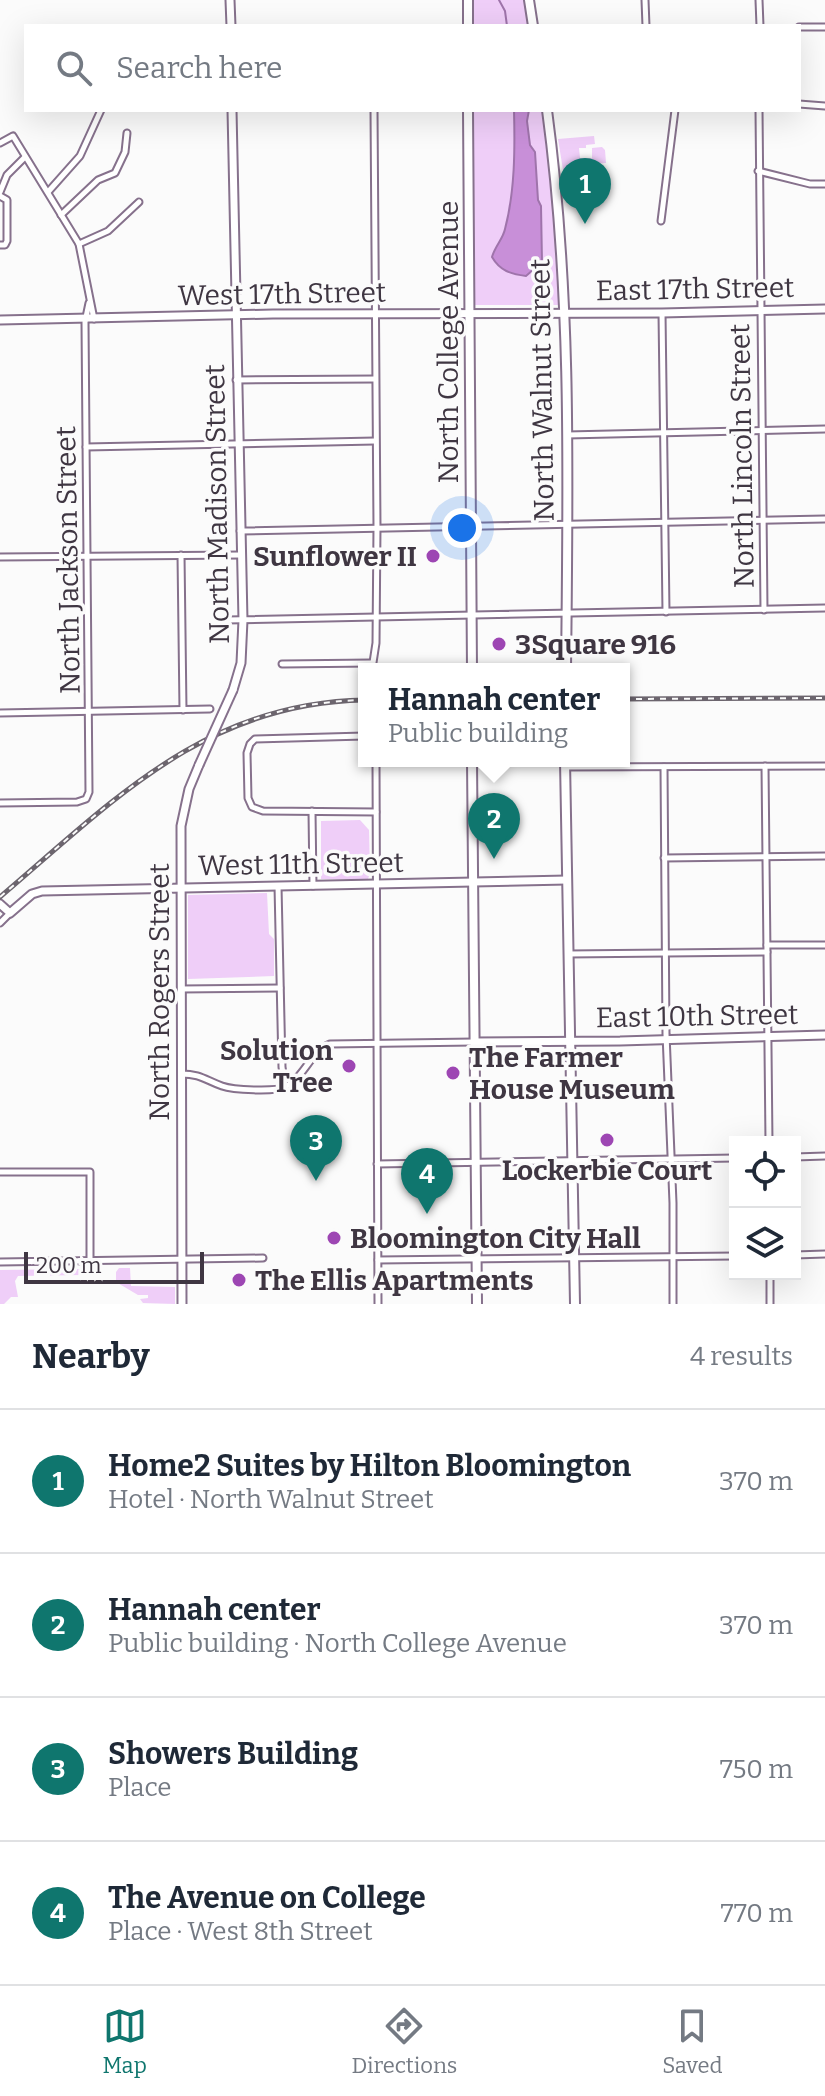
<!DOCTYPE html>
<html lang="en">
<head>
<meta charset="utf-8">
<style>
  :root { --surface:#fff; --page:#f2f2f3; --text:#1f2937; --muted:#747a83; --line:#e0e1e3; --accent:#0f766e }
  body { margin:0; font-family:Bitter,serif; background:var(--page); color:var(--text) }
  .controls { position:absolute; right:24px; bottom:24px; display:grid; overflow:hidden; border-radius:0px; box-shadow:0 8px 32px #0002 }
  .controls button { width:72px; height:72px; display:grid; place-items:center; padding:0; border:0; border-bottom:2px solid var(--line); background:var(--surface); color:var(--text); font:40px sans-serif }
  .scale { position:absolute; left:24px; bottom:20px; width:180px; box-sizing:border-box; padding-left:8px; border:4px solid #3f3642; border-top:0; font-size:22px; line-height:28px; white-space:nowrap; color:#3f3642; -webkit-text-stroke:6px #fbfbfb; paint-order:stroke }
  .you { position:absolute; left:462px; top:528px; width:28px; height:28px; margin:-20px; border:6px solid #fff; border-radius:50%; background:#1a73e8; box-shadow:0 0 0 12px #1a73e833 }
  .badge { display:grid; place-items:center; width:52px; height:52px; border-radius:50%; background:var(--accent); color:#fff; font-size:26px; font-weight:700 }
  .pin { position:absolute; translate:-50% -66px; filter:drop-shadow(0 2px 4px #0008) }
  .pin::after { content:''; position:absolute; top:42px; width:28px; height:24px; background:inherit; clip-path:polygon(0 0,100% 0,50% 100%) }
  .popup { position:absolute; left:358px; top:663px; width:272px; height:104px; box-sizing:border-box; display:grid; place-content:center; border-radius:0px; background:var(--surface); filter:drop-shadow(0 2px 6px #0005); font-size:26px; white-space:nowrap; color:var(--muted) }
  .popup b { font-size:30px; color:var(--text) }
  .popup::after { content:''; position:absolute; left:50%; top:100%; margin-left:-16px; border:16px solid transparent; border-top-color:var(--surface) }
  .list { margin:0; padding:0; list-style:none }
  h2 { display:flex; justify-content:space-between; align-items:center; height:104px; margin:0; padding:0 32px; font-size:34px }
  h2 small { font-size:26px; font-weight:400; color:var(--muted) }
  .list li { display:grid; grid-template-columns:52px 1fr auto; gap:24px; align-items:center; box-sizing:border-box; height:144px; padding:0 32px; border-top:2px solid var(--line) }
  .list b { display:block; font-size:30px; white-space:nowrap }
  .list p { margin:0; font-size:26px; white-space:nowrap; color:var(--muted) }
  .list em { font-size:26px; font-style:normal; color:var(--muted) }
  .icon { flex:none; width:44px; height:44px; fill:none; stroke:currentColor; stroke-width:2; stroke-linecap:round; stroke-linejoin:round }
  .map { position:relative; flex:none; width:825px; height:1304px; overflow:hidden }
  .search { position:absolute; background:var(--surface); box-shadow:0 8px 32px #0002; left:24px; right:24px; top:24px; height:88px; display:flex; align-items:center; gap:20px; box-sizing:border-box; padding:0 28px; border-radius:0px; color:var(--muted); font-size:30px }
  .sheet { height:680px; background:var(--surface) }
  nav { display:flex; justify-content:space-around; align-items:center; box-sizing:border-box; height:112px; border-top:2px solid var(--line); background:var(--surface); font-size:22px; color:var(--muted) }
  nav a { display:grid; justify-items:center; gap:4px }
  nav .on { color:var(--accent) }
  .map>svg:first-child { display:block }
</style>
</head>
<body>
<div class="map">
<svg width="825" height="1304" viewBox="0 0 825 1304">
  <rect width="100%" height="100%" fill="#fbfbfb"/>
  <g fill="#efcef8">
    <polygon points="473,0 525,0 530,26 473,26"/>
    <polygon points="473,110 544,110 562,305 474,305"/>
    <polygon points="594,136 595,144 586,145 586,148 579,148 580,158 592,158 592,148 602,147 605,150 606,163 578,164 578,169 563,170 558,139"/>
    <polygon points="360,820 369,830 370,873 368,879 321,879 321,821"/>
    <polygon points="267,893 269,934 274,939 274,976 188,979 188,895"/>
    <polygon points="119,1268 130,1268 131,1286 175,1287 175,1304 143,1303 140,1299 148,1298 148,1295 138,1295 116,1282 116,1272"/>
    <polygon points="80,1269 82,1275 18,1276 15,1281 18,1297 11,1297 4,1304 0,1304 0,1270"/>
  </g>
  <path fill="#c88fd8" stroke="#9f74ab" stroke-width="2" d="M514,110H529L527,121L530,145L535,152L538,200L541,206L542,262L526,276C511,274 500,271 492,257C495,246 503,239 505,229C515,191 515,149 514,110Z"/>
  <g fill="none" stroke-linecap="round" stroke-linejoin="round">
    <polyline stroke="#9f74ab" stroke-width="2" points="499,0 505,11 507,26"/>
    <g stroke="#86718c" stroke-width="9">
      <g id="street">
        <polyline points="645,0 646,26"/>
        <polyline points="759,0 760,26"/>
        <polyline points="799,27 825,27"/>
        <polyline points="799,104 825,106"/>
        <polyline points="759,110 764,610"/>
        <polyline points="0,143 13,136 79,244 94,319"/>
        <polyline points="758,171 810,184 825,184"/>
        <polyline points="0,192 7,175 25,157"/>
        <polyline points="48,192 80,156 101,110"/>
        <polyline points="0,196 7,200 7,241 5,245 0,245"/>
        <polyline points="61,215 98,180 115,173 125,152 127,133"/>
        <polyline points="661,221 675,110"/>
        <polyline points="79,244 108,231 139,202"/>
        <polyline points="662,313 666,612"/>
        <polyline points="236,380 375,379"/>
        <polyline points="567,435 825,429"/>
        <polyline points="86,447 375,441"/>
        <polyline points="240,531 825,519"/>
        <polyline points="181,555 183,710"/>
        <polyline points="0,557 241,555"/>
        <polyline points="226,620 825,608"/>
        <polyline points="282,664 372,663"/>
        <polyline points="372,669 376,643 377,527 374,110"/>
        <polyline points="0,713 210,709"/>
        <polyline points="364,736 255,739 250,744 247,753 248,798 252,807 263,811 376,812"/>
        <polyline points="376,761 378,1304"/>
        <polyline points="765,766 769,1142"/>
        <polyline points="565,767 825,766"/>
        <polyline points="664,767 666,1034 673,1203 673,1304"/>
        <polyline points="0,803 77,802 86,799 89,792 85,322 89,303"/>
        <polyline points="312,811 313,886"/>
        <polyline points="664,858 825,856"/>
        <polyline points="278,886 282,1067 285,1087"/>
        <polyline points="0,923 10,913"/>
        <polyline points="767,945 825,945"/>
        <polyline points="568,954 767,952"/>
        <polyline points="181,989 280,988"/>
        <path d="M181,1074C201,1074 205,1080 222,1086C233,1090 275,1092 285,1087C304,1078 310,1052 330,1044L474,1042"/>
        <polyline points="795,1157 825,1156"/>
        <polyline points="377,1164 735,1158"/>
        <polyline points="0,1172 90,1172 90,1261"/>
        <polyline points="795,1255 825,1254"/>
        <polyline points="378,1260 735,1256"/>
        <polyline points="0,1262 263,1258"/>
        <polyline points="770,1274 770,1304"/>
      </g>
    </g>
    <g stroke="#86718c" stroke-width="11">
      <g id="secondary">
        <polyline points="230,0 231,26"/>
        <polyline points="232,110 243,620 241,663 233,690"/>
        <polyline points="0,320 273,314 662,313 825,309"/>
        <polyline points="0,904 10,913 32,894 42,891 567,880"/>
        <polyline points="474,1042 620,1041 825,1035"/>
        <polyline points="182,1304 181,826 189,789 199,765"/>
      </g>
    </g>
    <g stroke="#86718c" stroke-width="12">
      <g id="primary">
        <polyline points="529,0 533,26"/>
        <polyline points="468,26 468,0"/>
        <polyline points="468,110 472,669"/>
        <path d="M547,110C572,295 568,483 566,669"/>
        <polyline points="472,761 477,1304"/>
        <polyline points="565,761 575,1304"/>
      </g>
    </g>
    <use href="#street" stroke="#fff" stroke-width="5"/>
    <use href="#secondary" stroke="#fff" stroke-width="7"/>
    <use href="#primary" stroke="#fff" stroke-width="8"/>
    <g stroke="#6c656e" stroke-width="5">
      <g id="rail">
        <polyline points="624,699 825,698"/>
        <path d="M0,897C113,801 205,703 364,700"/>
      </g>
    </g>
    <use href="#rail" stroke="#fbfbfb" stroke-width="2" stroke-dasharray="6" stroke-linecap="butt"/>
    <g stroke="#86718c" stroke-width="11" stroke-linecap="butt">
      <polyline id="secondary-bridge" points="199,765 233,690"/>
    </g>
    <use href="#secondary-bridge" stroke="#fff" stroke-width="7"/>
  </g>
  <g fill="#9d46b3" stroke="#fbfbfb" stroke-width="3">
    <circle cx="433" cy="556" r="8"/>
    <circle cx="499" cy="644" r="8"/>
    <circle cx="349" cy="1066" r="8"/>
    <circle cx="453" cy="1073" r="8"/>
    <circle cx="607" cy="1140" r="8"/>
    <circle cx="334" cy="1238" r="8"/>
    <circle cx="239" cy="1280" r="8"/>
  </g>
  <g text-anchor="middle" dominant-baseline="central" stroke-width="7" stroke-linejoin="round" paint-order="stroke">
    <g font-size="28" fill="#3f3642" stroke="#fbfbfb">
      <text transform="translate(695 289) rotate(-1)">East 17th Street</text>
      <text transform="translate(282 294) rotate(-1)">West 17th Street</text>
      <text transform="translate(448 342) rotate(-90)">North College Avenue</text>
      <text transform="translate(542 390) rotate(-91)">North Walnut Street</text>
      <text transform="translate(742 456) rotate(-91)">North Lincoln Street</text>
      <text transform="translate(217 504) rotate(-91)">North Madison Street</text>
      <text transform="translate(68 560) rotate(-91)">North Jackson Street</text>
      <text transform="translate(301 864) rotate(-1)">West 11th Street</text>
      <text transform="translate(159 992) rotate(-90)">North Rogers Street</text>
      <text transform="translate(697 1016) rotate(-1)">East 10th Street</text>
    </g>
    <g font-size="28" font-weight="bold" fill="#3f3642" stroke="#fbfbfb" text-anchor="start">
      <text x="417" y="556" text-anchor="end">Sunflower II</text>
      <text x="515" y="644">3Square 916</text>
      <text x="333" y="1050" text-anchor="end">Solution<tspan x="333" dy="32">Tree</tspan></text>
      <text x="469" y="1057">The Farmer<tspan x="469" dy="32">House Museum</tspan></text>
      <text x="607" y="1170" text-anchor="middle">Lockerbie Court</text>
      <text x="350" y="1238">Bloomington City Hall</text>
      <text x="255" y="1280">The Ellis Apartments</text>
    </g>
  </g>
</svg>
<div class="controls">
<button><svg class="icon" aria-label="locate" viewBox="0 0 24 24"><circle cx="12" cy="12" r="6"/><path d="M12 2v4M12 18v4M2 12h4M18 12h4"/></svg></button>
<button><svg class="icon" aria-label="layers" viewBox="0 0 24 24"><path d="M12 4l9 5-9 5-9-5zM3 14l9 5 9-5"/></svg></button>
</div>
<div class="scale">200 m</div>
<div class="you"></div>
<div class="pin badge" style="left:585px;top:224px">1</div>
<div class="pin badge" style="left:494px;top:859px">2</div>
<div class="popup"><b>Hannah center</b>Public building</div>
<div class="pin badge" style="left:316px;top:1181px">3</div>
<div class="pin badge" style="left:427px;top:1214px">4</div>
<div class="search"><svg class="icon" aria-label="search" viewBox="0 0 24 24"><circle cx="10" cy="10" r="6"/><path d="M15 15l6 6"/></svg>Search here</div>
</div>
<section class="sheet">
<h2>Nearby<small>4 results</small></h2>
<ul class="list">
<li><span class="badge">1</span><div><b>Home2 Suites by Hilton Bloomington</b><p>Hotel · North Walnut Street</p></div><em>370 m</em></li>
<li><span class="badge">2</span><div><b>Hannah center</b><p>Public building · North College Avenue</p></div><em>370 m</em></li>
<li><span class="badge">3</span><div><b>Showers Building</b><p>Place</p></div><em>750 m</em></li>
<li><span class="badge">4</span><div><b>The Avenue on College</b><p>Place · West 8th Street</p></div><em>770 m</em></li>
</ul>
</section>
<nav>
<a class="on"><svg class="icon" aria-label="map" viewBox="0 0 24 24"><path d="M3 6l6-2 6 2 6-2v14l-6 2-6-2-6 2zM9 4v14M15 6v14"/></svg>Map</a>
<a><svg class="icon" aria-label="directions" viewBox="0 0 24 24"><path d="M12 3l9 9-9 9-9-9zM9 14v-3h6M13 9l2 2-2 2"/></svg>Directions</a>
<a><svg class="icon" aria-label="saved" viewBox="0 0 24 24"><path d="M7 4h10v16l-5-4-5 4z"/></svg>Saved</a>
</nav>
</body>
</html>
